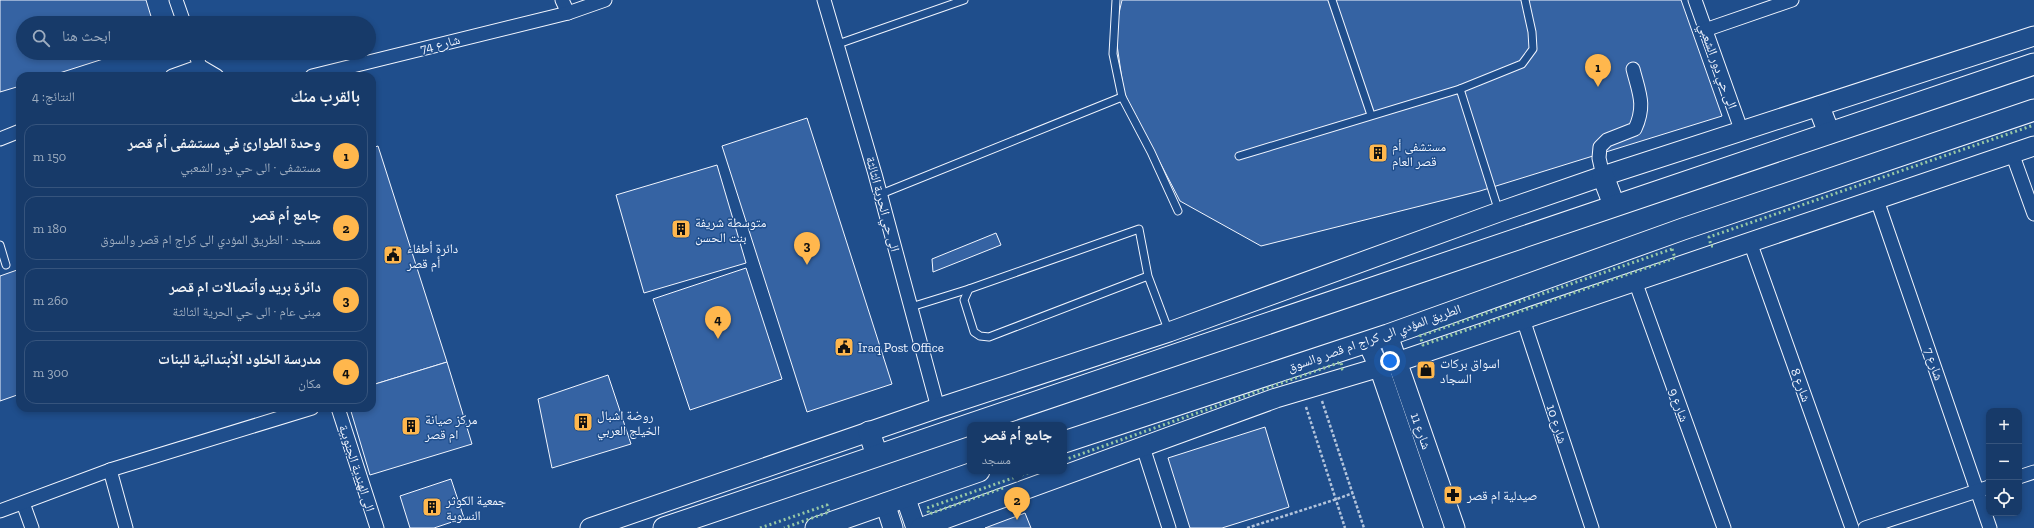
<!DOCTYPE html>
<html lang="ar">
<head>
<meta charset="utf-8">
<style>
  :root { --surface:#173a69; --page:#20416f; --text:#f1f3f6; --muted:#9eadc0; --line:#36547d; --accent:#ffb74d }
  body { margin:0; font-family:"Zilla Slab","Noto Naskh Arabic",serif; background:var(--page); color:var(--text); direction:rtl }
  .controls { position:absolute; right:12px; bottom:12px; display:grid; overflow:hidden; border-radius:8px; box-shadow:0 2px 6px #0003 }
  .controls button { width:36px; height:36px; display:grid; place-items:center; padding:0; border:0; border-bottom:1px solid var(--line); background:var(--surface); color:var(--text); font:20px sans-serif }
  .you { position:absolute; left:1390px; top:361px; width:14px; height:14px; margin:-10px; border:3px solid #fff; border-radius:50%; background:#1a73e8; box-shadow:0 0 0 6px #1a73e833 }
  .badge { display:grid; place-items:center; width:26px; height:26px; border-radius:50%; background:var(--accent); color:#111; font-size:13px; font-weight:700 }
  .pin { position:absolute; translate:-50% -33px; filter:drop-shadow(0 1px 2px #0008) }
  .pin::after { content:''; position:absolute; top:21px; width:14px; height:12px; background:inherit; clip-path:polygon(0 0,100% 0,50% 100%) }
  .popup { position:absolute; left:967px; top:422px; width:100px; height:52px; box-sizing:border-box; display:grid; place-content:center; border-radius:8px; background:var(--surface); filter:drop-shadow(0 1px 3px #0005); font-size:13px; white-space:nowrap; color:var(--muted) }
  .popup b { font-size:15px; color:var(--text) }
  .popup::after { content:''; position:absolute; left:50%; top:100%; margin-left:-8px; border:8px solid transparent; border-top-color:var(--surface) }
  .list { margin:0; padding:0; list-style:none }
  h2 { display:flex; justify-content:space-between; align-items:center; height:52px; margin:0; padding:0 16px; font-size:17px }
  h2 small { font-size:13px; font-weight:400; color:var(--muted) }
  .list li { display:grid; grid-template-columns:26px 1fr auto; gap:12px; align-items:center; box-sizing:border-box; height:64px; margin:0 8px 8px; padding:0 8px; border:1px solid var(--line); border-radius:12px }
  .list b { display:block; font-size:15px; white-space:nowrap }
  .list p { margin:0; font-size:13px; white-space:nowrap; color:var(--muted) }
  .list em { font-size:13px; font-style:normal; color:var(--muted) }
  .icon { flex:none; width:22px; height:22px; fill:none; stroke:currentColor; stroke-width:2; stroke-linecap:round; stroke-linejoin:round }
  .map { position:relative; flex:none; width:2034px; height:528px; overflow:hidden; direction:ltr }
  .search { position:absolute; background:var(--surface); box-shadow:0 2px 6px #0003; left:16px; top:16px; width:360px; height:44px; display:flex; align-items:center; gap:10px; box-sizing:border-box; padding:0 14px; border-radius:22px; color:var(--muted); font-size:15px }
  .panel { position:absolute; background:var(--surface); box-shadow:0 2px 6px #0003; left:16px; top:72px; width:360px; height:340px; border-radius:12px; direction:rtl }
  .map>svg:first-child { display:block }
</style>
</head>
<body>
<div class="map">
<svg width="2034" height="528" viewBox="0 0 2034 528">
  <rect width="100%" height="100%" fill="#1f4e8c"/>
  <g fill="#3563a3" stroke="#f2f6ff">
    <polygon points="0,0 146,0 153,23 23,23 23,53 122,53 50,76 20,76 20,86 0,92"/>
    <polygon points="1122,0 1681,0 1722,116 1480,191 1261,246 1180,201 1124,93 1115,31"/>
    <polygon points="807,118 892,384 807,412 722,146"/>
    <polygon points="378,146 447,362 372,385 372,148"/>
    <polygon points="717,165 746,263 644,293 616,195"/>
    <polygon points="996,233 1001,245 933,272 932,259"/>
    <polygon points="746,268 782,379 690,410 653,299"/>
    <polygon points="20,269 20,394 0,401 0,276"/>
    <polygon points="447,362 472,444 370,475 350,408 372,408 372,385"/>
    <polygon points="608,375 631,444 552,468 538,399"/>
    <polygon points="1265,427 1289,507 1222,528 1190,528 1168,458"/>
    <polygon points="451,479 464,518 434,528 410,528 400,496"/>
    <polygon points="1025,513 1031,528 985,528"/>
  </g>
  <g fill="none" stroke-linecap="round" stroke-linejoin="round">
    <g stroke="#f2f6ff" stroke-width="9">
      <g id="lane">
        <polyline points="1116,0 1113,54 1122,97 1151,152 1178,211"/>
        <polyline points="1332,0 1371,115"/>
        <polyline points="838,44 964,0"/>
        <polyline points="1460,89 1522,64 1533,49 1532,32 1525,0"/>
        <polyline points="1239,156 1460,89 1499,212"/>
        <polyline points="881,194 1122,97"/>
        <polyline points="0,245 6,265"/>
        <polyline points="1148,276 989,337 980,336 974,332 964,300 969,289 1139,229 1148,276 1169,332"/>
        <polyline points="911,307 969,289"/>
      </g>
    </g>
    <g stroke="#f2f6ff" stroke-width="15">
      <g id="street">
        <polyline points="176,0 184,23"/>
        <polyline points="562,0 568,13"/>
        <polyline points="824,0 875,174 938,408"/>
        <polyline points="1695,0 1742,132"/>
        <polyline points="1705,30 1792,0"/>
        <polyline points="195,53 200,66 217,76"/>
        <polyline points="172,76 200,66"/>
        <polyline points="312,76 568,13 605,0"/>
        <polyline points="0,139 20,131"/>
        <polyline points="2012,153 2034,214"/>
        <path d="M1603,176L1599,158L1600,147L1607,140L1635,129C1646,105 1639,93 1633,69"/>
        <polyline points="1877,200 1990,528"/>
        <polyline points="1750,242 1852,528"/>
        <polyline points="1635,281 1724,528"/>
        <polyline points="1523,319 1592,528"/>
        <polyline points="338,408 377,528"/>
        <polyline points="1143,447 1169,528"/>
        <polyline points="110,470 126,528"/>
        <polyline points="2019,477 2034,472"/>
        <polyline points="23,503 32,528"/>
        <polyline points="0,511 110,470 312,408"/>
        <polyline points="1865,528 1989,487"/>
      </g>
    </g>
    <g stroke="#f2f6ff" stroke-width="21">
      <g id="secondary">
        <polyline points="1388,335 1455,528"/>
        <polyline points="1367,342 1379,367 1434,528"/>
        <polyline points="905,496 916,528"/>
        <polyline points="885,503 893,528"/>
        <polyline points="590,528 938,408 1169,332 1499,212 1603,176 2034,36"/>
        <polyline points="920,528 1276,398 1397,362 2034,146"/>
      </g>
    </g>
    <g stroke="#f2f6ff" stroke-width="23">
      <g id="primary">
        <polyline points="1819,107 1829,133"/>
        <polyline points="1603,176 1614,205"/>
        <polyline points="869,432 877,455"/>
        <polyline points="1064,442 1388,335 1683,229 2034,110"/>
        <polyline points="664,528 2034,64"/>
        <polyline points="816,528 979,471"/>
      </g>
    </g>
    <g stroke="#b3c4dc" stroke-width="2.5" stroke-dasharray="3 2" stroke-linecap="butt">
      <polyline points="1322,401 1364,528"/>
      <polyline points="1306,407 1345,528"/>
      <polyline points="1247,528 1337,499 1353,493"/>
    </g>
    <use href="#lane" stroke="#1f4e8c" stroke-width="7"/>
    <use href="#street" stroke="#1f4e8c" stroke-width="13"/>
    <use href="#secondary" stroke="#1f4e8c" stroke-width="19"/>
    <use href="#primary" stroke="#1f4e8c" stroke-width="21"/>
    <g stroke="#97c8a6" stroke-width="3" stroke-dasharray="2 3" stroke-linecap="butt">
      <polyline points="1713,246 1711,246 1709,237 2034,125"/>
      <polygon points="1672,249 1675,258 1423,345 1420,336"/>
      <polyline points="1064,460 1341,362 1342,369 1338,370"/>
      <polyline points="1003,488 929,514 927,508 1033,471"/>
      <polyline points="760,528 827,505 829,512 784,528"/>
    </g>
  </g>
  <defs>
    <g id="building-square" transform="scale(1)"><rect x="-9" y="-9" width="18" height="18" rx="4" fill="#ffb74d" stroke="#1f4e8c"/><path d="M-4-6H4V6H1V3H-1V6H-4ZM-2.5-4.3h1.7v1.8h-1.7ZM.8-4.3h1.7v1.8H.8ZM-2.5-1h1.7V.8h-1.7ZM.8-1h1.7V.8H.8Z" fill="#111"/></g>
    <g id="civic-square" transform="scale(1)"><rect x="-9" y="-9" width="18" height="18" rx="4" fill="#ffb74d" stroke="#1f4e8c"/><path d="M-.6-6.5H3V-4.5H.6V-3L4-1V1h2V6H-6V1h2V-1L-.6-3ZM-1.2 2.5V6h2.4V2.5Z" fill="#111"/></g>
    <g id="shop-square" transform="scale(1)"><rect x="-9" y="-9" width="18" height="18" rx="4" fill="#ffb74d" stroke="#1f4e8c"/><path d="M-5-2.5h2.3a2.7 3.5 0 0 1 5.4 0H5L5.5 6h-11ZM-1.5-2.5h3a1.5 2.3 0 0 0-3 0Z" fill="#111"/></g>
    <g id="pharmacy-square" transform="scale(1)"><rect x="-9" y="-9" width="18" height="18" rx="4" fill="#ffb74d" stroke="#1f4e8c"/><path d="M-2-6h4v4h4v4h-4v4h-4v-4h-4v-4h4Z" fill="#111"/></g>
  </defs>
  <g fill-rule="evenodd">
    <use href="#building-square" x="1378" y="153"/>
    <use href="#building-square" x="681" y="229"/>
    <use href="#civic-square" x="393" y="255"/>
    <use href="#civic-square" x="844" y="347"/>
    <use href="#shop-square" x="1426" y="370"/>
    <use href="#building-square" x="583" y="422"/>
    <use href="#building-square" x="411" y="426"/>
    <use href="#pharmacy-square" x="1453" y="495"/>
    <use href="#building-square" x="432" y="507"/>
  </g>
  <g text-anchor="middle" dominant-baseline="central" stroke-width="3" stroke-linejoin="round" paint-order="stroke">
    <g font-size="13" fill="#f2f6ff" stroke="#1f4e8c">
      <text transform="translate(440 44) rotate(-14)">شارع 74</text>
      <text transform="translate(1718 66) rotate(70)">الى حي دور الشعبي</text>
      <text transform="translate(883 204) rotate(75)">الى حي الحرية الثالثة</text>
      <text transform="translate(1374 338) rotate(-19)">الطريق المؤدي الى كراج ام قصر والسوق</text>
      <text transform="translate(1934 364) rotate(71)">شارع 7</text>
      <text transform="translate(1801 385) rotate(70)">شارع 8</text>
      <text transform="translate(1679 405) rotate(70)">شارع 9</text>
      <text transform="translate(1557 424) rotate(72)">شارع 10</text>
      <text transform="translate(1421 431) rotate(71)">شارع 11</text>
      <text transform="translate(357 468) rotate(72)">الى الهندية الجنوبية</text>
    </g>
    <g font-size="13" fill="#f2f6ff" stroke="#1f4e8c" text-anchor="start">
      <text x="1392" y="146">مستشفى أم<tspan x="1392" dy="15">قصر العام</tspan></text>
      <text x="695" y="222">متوسطة شريفة<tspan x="695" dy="15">بنت الحسن</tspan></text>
      <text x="407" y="248">دائرة أطفاء<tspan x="407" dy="15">أم قصر</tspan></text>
      <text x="858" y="347">Iraq Post Office</text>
      <text x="1440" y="363">اسواق بركات<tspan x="1440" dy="15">السجاد</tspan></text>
      <text x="597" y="415">روضة اشبال<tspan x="597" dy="15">الخيلج العربي</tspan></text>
      <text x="425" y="419">مركز صيانة<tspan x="425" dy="15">ام قصر</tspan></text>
      <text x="1467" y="495">صيدلية ام قصر</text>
      <text x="446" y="500">جمعية الكوثر<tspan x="446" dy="15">النسوية</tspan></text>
    </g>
  </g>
</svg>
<div class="controls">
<button>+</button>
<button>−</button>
<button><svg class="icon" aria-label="locate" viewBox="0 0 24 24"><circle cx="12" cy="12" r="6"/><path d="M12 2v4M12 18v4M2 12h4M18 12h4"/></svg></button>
</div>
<div class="you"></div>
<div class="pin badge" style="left:1598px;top:87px">1</div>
<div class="pin badge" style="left:1017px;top:520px">2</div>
<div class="popup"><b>جامع أم قصر</b>مسجد</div>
<div class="pin badge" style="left:807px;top:265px">3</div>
<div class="pin badge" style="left:718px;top:339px">4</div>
<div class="search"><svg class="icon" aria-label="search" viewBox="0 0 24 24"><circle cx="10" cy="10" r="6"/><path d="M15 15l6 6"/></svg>ابحث هنا</div>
<section class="panel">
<h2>بالقرب منك<small>النتائج: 4</small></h2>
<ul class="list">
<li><span class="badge">1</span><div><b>وحدة الطوارئ في مستشفى أم قصر</b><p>مستشفى · الى حي دور الشعبي</p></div><em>150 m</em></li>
<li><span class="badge">2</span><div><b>جامع أم قصر</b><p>مسجد · الطريق المؤدي الى كراج ام قصر والسوق</p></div><em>180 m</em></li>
<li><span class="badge">3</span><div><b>دائرة بريد وأتصالات ام قصر</b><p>مبنى عام · الى حي الحرية الثالثة</p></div><em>260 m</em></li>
<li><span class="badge">4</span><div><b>مدرسة الخلود الأبتدائية للبنات</b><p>مكان</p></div><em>300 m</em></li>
</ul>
</section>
</div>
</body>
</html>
